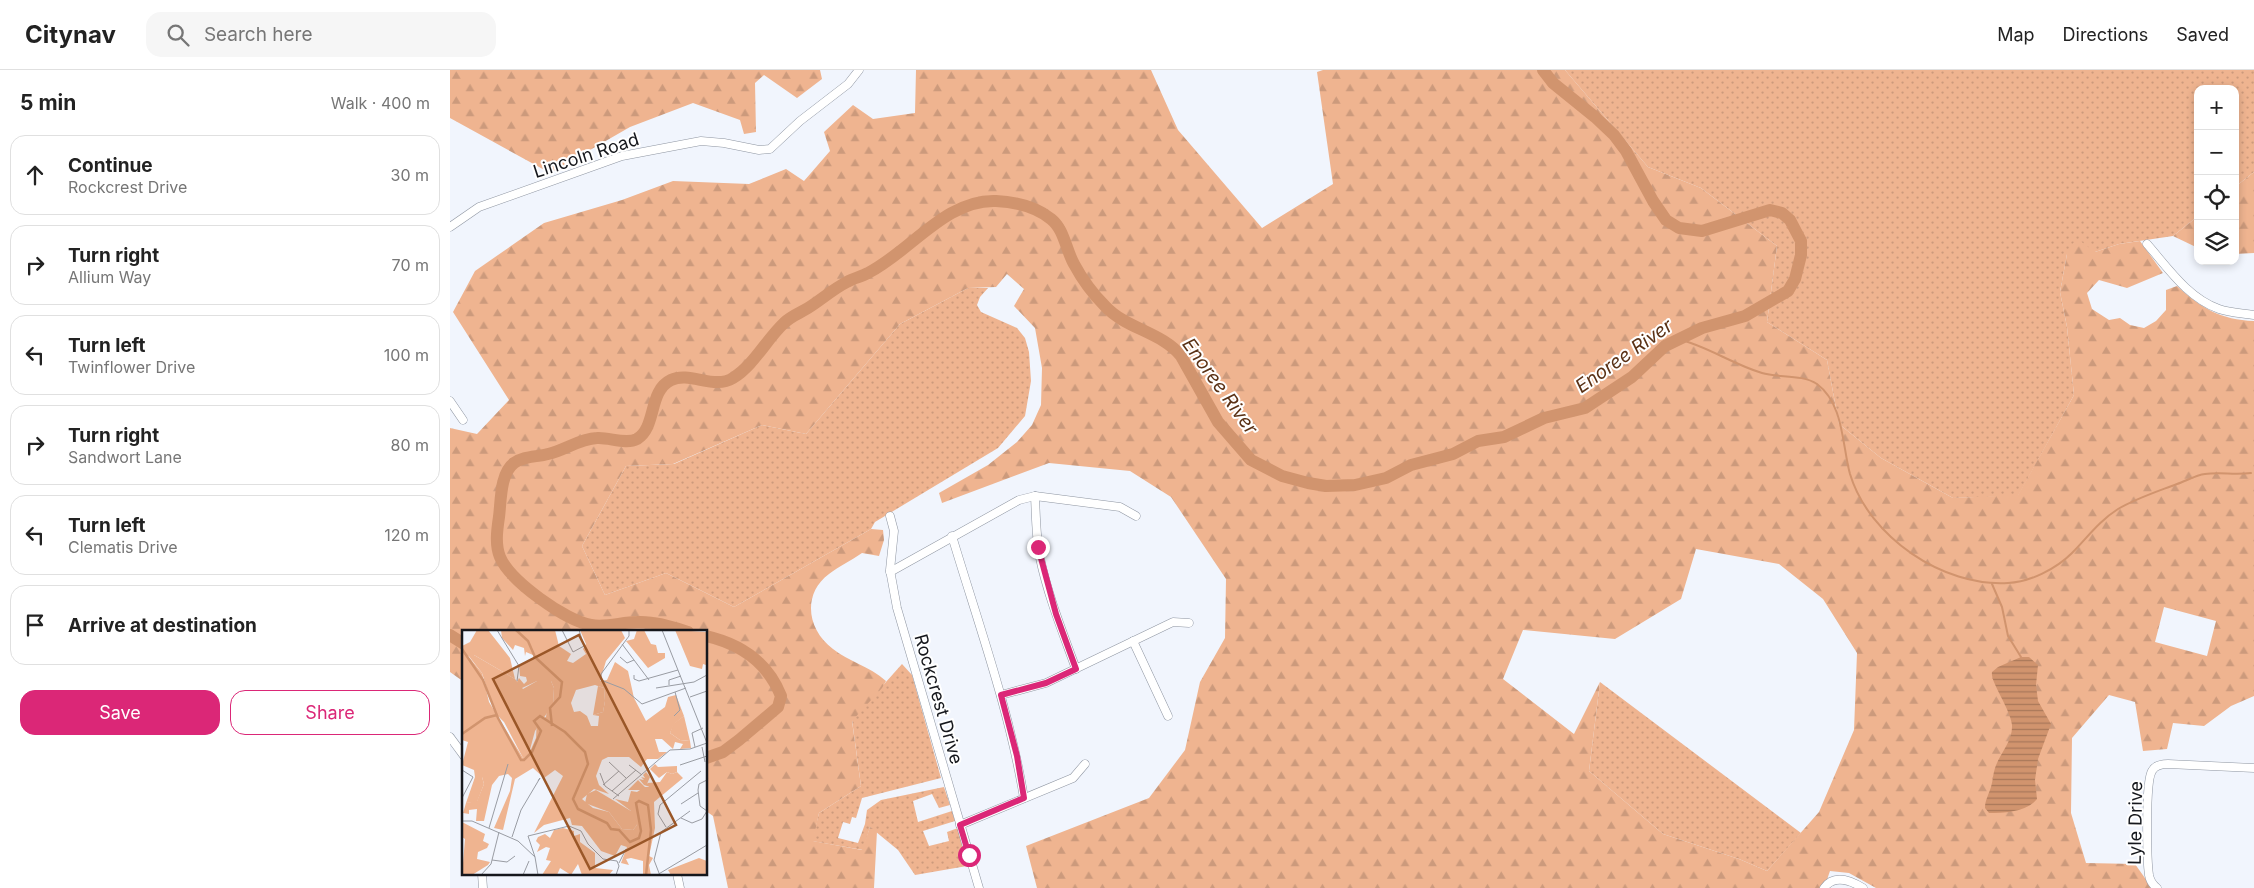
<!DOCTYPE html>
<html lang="en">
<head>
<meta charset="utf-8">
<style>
  :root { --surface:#fff; --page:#f6f6f6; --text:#222; --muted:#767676; --line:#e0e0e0; --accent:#db2777 }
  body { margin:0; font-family:Inter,sans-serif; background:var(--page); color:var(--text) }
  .controls { position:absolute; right:15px; top:15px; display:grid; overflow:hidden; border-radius:10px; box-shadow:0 2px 8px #0003 }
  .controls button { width:45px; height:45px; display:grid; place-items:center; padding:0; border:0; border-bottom:1px solid var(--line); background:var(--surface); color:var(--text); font:25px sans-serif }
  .stop { position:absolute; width:15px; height:15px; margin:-11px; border:4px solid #db2777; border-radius:50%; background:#fff }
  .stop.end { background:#db2777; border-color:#fff; box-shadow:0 1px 5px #0008 }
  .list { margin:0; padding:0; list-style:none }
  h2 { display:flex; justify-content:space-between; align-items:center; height:65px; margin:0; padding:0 20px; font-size:21px }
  h2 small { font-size:16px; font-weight:400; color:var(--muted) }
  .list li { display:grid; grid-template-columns:32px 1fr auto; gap:15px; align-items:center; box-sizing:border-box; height:80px; margin:0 10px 10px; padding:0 10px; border:1px solid var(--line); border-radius:15px }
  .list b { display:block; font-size:19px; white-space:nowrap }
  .list p { margin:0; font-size:16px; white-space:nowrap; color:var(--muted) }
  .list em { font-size:16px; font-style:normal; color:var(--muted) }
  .actions { display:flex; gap:10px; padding:15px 20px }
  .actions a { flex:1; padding:11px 0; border:1px solid var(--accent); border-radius:15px; text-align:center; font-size:18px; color:var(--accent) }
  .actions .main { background:var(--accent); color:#fff }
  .icon { flex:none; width:28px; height:28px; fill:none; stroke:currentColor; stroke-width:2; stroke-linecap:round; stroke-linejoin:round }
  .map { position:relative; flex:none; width:1804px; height:818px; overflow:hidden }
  header { display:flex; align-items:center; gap:30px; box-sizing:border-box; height:70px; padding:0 25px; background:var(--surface); border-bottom:1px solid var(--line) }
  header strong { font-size:24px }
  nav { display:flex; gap:28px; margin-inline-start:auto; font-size:18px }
  .search { width:350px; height:45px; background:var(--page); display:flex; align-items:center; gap:12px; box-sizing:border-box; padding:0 18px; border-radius:15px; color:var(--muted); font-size:19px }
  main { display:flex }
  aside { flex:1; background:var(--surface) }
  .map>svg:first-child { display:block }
</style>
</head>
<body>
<header>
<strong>Citynav</strong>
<div class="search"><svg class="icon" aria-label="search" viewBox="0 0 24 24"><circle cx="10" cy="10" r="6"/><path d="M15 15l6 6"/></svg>Search here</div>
<nav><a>Map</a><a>Directions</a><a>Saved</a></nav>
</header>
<main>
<aside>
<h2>5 min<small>Walk · 400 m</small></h2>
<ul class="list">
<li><svg class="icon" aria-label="ahead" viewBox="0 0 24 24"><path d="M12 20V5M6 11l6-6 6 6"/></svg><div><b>Continue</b><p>Rockcrest Drive</p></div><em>30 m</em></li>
<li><svg class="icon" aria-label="right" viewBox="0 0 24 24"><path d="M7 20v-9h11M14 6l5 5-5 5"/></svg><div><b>Turn right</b><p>Allium Way</p></div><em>70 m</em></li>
<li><svg class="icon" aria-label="left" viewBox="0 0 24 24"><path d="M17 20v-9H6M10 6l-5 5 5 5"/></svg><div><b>Turn left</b><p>Twinflower Drive</p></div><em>100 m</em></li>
<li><svg class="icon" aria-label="right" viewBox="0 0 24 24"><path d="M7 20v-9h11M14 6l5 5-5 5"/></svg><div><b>Turn right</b><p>Sandwort Lane</p></div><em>80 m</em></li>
<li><svg class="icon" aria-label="left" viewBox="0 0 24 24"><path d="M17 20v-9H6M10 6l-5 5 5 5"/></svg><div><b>Turn left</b><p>Clematis Drive</p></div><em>120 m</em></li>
<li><svg class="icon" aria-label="arrive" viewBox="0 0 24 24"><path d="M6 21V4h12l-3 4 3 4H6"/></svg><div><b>Arrive at destination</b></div></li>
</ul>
<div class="actions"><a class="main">Save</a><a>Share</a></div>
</aside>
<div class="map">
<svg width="1804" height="818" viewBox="0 0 1804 818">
  <defs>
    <pattern id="grass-dots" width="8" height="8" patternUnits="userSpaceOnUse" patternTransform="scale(1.25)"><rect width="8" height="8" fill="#efb490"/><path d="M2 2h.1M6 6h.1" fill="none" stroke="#cc9a7c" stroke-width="1.8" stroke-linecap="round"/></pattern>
    <pattern id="forest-firs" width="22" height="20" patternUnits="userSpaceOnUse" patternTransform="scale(1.25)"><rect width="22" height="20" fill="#efb490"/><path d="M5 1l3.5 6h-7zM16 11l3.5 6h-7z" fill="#cc9a7c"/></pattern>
    <pattern id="water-rules" width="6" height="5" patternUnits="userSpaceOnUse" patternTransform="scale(1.25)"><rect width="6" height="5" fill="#d1946e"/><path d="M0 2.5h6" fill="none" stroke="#a8785a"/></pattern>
  </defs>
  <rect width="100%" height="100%" fill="#f1f5fd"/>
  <g fill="url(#grass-dots)">
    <polygon points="1115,0 1804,0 1804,102 1785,117 1785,19 1748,19 1748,146 1723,166 1669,174 1645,182 1617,184 1610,222 1617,257 1624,325 1568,426 1503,428 1431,388 1389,354 1377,290 1317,252 1327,176 1251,118 1198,97"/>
    <polygon points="518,218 538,218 530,227 527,235 531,242 567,258 575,268 579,282 581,311 575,346 548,378 425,452 421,459 284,537 216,503 155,525 132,476 176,396 224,394 312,355 356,364 450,254"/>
    <polygon points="452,594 462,605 491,708 412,728 406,748 402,747 400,754 393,752 388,768 408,773 415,754 417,740 431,730 494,717 500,735 489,738 482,724 463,731 468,752 502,741 505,751 473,761 479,776 499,771 497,762 508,758 517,796 465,805 448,780 420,757 413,780 362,771 369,743 411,716 402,650"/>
    <polygon points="1150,612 1351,763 1317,801 1289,789 1213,764 1139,701"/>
  </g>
  <g fill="url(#forest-firs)" fill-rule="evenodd">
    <polygon points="0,0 370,0 372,9 347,28 314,5 305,13 306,62 294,64 290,50 243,33 180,57 100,103 0,48"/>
    <path d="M466,0H701L728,60L812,158L883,114L867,2L873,0H1115L1198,97L1251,118L1327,176L1317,252L1377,290L1389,354L1431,388L1503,428L1568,425L1624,325L1617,257L1610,222L1617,184L1623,173L1629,170L1645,182L1669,174L1690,171L1713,203L1677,218L1649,210L1637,223L1642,239L1659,250L1670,248L1680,255L1694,258L1706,251L1716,240V220L1727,216C1751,238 1771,250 1804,251V626L1781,636L1754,656L1723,653L1717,679L1693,681L1685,632L1659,625L1622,668L1621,743L1636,793L1685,794L1702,818H1426L1399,803L1380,801L1374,818H587L576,776L699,728L735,680L750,612L775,568L776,509L721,427L680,401L599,393L492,433L489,423L538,395L567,372L582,355L591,335L592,298L585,258L564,236L574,219L557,204L546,217L518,218L450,254L356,364L312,355L223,394L176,396L132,476L155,525L216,503L284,537L421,459L433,460L434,470L429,486L412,483C401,491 389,496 379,504C352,524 357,560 383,579C398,591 419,596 436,611L432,618L402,651L411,716L369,743L363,771L412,780L420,757L427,761L424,818H278L263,746L256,741V562H14V612L0,602V358L27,364L59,330L3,242L25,201L94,153L172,130L223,111L299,114L336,99L354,111L380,81L374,62L403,35L423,49L465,43ZM1246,479L1329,494L1373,529L1407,583L1404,660L1369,742L1317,801L1289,789L1213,764L1139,701L1150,612L1124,664L1053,609L1073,560L1165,569L1231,529ZM1714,537L1766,551L1757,586L1705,572Z"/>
    <polygon points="1804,102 1804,183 1785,184 1785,117"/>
    <polygon points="1748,146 1748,178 1723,166"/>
  </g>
  <path fill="url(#water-rules)" d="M1571,587H1579L1588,595L1586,615L1588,631L1601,654L1588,689L1585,710L1587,729C1577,742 1555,743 1539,743L1535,738C1535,730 1539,724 1541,717C1543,710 1543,704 1545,698C1550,683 1563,671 1562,655C1560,638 1540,612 1542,602L1548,597Z"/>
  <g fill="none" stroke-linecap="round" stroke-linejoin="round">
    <g stroke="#d1946e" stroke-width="2">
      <path d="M1228,269C1257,276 1282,294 1312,303C1328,308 1352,304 1367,314C1394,334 1392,375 1400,404C1419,467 1493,517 1558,513C1580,512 1606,499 1622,483C1637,468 1649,451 1668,439C1687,428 1706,422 1727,414C1736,411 1746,405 1755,404C1770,402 1785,405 1801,403"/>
      <polyline points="1542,514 1552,537 1558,566 1571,587"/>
    </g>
    <g stroke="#d1946e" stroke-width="12">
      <path d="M238,562C222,557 204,551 187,552C172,552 156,558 141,555C116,551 60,511 50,487C45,475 47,460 49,447C51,432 50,403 64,393C73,386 87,387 98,384C115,380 129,369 147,368C159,367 176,375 187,369C207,357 198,321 221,310C240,301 264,320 283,308C304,295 316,270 334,253C341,246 350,243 358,238C371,230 383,219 397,212C403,208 411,207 418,203C461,181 496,129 546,131C565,132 586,137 601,149C614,159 616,180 624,194C632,209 643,224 655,236C676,259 712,262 731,286L768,352L801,390L832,406L858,413L876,416L905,415L936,408L961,395L1003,384L1028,371L1054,367L1094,348L1135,338L1182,307L1215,276L1252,258L1295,246L1338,221L1345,209L1351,185V171L1340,150L1332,143L1320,140L1252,161L1229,158L1216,150L1203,131L1176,81L1164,65L1145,47L1103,13L1093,0"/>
      <polyline points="0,565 14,574"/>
      <path d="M256,566C291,574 318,593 331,626L328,637L289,670L273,682L256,688"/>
    </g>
    <g stroke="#8e95a1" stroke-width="9">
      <g id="street">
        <polyline points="0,157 29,137 172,86 251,71 274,73 309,80 320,79 350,51 398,14 409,0"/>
        <path d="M1697,174C1718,198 1738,228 1769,239C1780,243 1792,243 1804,245"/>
        <polyline points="0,331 13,350"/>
        <path d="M585,426C586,447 586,468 590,488C598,526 613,563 626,599"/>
        <polyline points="440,446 444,461 440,500 447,538 529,818"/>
        <path d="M502,466C528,553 559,638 574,728"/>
        <polyline points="440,502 569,430 585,426 670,437 686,446"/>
        <polyline points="683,571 718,646"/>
        <polyline points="551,625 596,613 723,552 739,553"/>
        <polyline points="0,667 14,686"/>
        <polyline points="510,755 623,708 635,694"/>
        <polyline points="32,804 33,818"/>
        <polyline points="227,804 230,818"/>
        <path d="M1374,818C1384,804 1400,810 1413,818"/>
        <path d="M1707,818C1703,815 1700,811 1699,805C1697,791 1695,712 1702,701C1705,695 1712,694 1718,694L1804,698"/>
      </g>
    </g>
    <use href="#street" stroke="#fff" stroke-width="8"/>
  </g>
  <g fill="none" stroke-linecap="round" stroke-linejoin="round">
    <polyline stroke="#db2777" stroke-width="6" points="519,785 510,755 574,728 567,686 551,625 596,613 626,599 606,544 588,477"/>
  </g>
  <g text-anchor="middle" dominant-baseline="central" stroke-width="4" stroke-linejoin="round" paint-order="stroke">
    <g font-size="18" fill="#15171c" stroke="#fff">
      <text transform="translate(136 85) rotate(-18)">Lincoln Road</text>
      <text transform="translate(489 629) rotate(74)">Rockcrest Drive</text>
      <text transform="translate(1685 753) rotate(-89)">Lyle Drive</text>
    </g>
    <g font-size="19" font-style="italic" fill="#5a3115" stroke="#fff">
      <text transform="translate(1174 286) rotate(-35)">Enoree River</text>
      <text transform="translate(770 316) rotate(54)">Enoree River</text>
    </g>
  </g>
  <g transform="translate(12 560)">
    <rect width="245" height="245" fill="#f1f5fd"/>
    <path d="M6,25H12L53,49L61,59L75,51H89L92,58L91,74L73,101L66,127L61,128L42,92L33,83L20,43ZM136,56L142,58L143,71L141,82L131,85ZM222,86L228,111L218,110L208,103L211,94ZM193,134L196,137L215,136V142L210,144L205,142L197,148L188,139ZM184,142L188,147L185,154H188L190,160H166L176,150L183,157H188L182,155L177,149L182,150L179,147L183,148L181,145ZM13,147H20L22,154L15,172L4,173ZM134,160L169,181L175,195L171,200L160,199L147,182L123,173L125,164ZM237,228L245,231V245H209L206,240Z" fill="#efb490"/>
    <path d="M15,0H26L48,28L53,49L12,25L6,26L20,43L27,72L61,128L66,126L74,108L75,90L84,87L85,79L91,74L92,58L89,51H75L58,59L55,52L57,48L62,54L65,51L64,47L58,46L57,35L72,28L71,25L64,22L63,26L62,18L53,15L51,20L40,8L39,0H93L97,16L109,24L105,31L111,33L124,24L121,19L124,14L118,0H159L163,8L144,31L138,51L145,50L153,32L166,41L172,68L184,91L203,77L206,67L214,65L222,86L212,94L208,103L218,110L228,111L229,118L218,119L221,114L213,112L211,119L200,109H193L197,122H205L196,129H185L179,137L167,127H146L140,130L134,146L137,155L147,164L132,159L120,169L131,178L147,182L160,199L171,200L175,195L169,190V181L153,169L166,172L169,161L175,162L181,158L189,160L185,153L198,152L205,142L210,144L215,142L221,148L192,172L193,198L187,226L191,228L187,235L189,245H181V231L169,228L164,229L167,235L159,233L165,217L159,215L153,226L139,221L120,196L110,195L108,188L82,195L72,203L101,146L93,140L82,148L71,138L53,149L41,200L32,198L48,161L50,148L46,144L37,146L30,155L22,191H14L15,179L7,180V184L1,183L4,173L15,171L22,154L20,147H13L12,140L0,135L6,112L0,110V16L8,12ZM133,55L142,58L143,71L141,82L131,85L137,86L136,96H129L125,86L118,81L112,82L109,73L114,60ZM175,0H182L189,14L194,15L196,23H203V28L186,38L164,11L172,9ZM213,0L245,2L244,35L241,34L240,39L228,36ZM0,192L23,204L21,211L27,214L25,218L16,222L15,229L28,232L26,235L10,245H0L3,209L0,207ZM101,198L112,201V206L118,204V212L133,223V238L151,240L147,245H120L116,234L109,245L98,238L95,245H80L89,231L84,230L88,218L84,217L75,222L78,215L74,211L76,207L83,204L88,208L92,200Z" fill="#efb490" fill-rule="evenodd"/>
    <path fill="none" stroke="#d1946e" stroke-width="2.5" d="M54,0L66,11L73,27M0,19L21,50L36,88L59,130H62L70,122L79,101L72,91L78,86L103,102L123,122L126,134L111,169L116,179L145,193L149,199L157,200L168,212L177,208L179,201L174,173L177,171L186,175L189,200L184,245M74,28L100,52L98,67L88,78L90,96M0,104L23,88L35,85"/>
    <path fill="none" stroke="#999ca3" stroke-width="1" d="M35,0L57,36L55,51M100,0L111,22L122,16L117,0M167,0V6L139,44V50L162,59L180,74L224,58M160,14L187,50M158,27L165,33L172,30M172,45V49L177,51L216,40M207,55V50L219,46M194,58L232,52L245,45M228,67L245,61M212,86L218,80L213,62M233,117L230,103L241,98M240,117L243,132M147,132L164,148M167,135L180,145M218,135L245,126M0,140L11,147L0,168M138,143L143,156L157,166M245,150L237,154L236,160L238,176L245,181M141,155L157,141M150,161L174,140M151,169L208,120L228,119L245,113L200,0M219,174L236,163M219,188L230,193L240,189L245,181M0,191H10L56,211L73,227L76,245M204,197L196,184L198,175L239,141M27,198L46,134M50,207L59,180L78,148L76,151M73,227L66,206L107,196L119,201L126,214L141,229L155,231L157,236L154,245M30,230L45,232L53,226M157,233L164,219M197,243L192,230L199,202L228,181M19,245L29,234L37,202M61,245L67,231M195,245L245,215"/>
    <path fill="#9a5728" fill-opacity="0.15" stroke="#9a5728" stroke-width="2.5" d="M117,5L214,195L128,239L31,49Z"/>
    <rect width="245" height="245" fill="none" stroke="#15171c" stroke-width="2.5"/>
  </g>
</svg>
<div class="controls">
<button>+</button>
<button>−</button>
<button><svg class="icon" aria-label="locate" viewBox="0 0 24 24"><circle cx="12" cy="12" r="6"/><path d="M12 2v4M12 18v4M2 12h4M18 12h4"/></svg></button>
<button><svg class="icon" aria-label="layers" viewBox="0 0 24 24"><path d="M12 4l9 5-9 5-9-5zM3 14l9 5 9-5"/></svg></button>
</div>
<div class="stop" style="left:519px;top:785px"></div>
<div class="stop end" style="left:588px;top:477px"></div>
</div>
</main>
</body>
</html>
